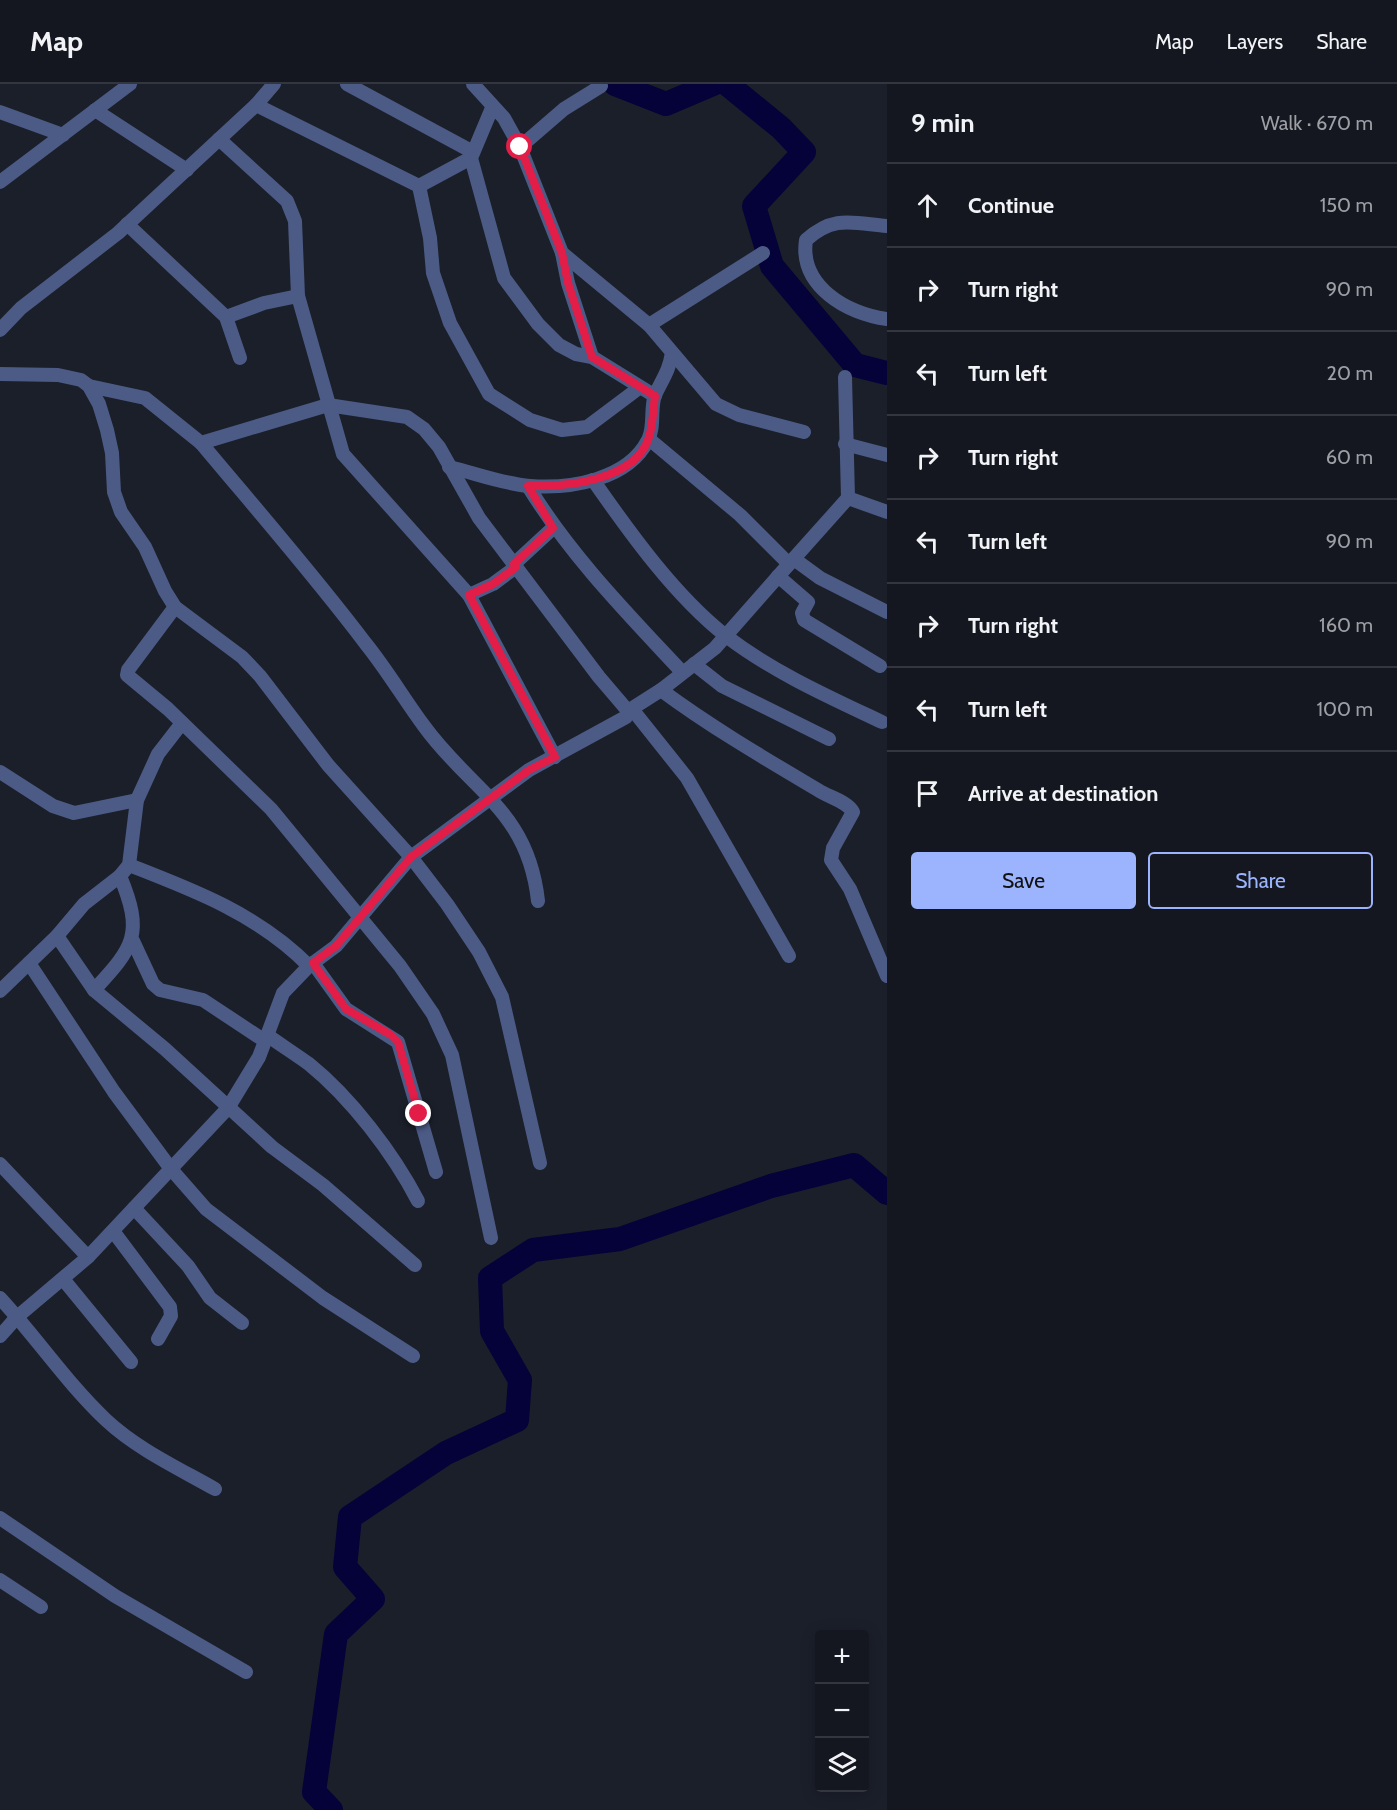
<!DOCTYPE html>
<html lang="en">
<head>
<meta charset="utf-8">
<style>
  :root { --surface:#141720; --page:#21242d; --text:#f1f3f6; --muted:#9d9fa5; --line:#33363e; --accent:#9bb4fd }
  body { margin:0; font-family:Cabin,sans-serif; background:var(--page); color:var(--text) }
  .controls { position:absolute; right:18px; bottom:18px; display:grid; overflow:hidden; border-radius:6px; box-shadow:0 3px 15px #0003 }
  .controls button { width:54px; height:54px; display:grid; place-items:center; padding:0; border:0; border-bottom:2px solid var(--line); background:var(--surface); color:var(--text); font:30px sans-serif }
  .stop { position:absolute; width:18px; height:18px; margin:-14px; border:4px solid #e11d48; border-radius:50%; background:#fff }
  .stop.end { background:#e11d48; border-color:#fff; box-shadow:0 2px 6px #0008 }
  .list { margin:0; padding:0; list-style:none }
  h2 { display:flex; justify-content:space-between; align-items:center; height:78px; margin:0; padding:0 24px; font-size:26px }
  h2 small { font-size:20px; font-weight:400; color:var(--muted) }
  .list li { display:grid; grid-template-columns:39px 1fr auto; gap:18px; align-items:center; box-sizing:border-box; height:84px; padding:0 24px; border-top:2px solid var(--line) }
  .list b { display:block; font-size:22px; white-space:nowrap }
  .list em { font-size:20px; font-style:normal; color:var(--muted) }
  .actions { display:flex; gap:12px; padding:18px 24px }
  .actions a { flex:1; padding:14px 0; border:2px solid var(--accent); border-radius:6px; text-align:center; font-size:21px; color:var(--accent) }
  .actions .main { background:var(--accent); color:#111 }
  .icon { flex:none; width:33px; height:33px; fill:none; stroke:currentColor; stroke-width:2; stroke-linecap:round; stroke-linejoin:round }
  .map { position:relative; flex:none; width:887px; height:1726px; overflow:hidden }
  header { display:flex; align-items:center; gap:36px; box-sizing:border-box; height:84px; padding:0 30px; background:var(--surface); border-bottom:2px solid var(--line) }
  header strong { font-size:28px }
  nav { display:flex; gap:33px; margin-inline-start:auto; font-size:21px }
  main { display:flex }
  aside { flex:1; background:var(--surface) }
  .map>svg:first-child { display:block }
</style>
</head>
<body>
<header>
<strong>Map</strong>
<nav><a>Map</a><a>Layers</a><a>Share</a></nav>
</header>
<main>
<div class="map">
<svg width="887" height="1726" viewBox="0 0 887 1726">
  <rect width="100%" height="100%" fill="#1b1f2a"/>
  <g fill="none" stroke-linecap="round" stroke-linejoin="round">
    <g stroke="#040239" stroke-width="24">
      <polyline points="615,0 666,20 713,0"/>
      <polyline points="727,0 781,44 804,68 754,122 772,182 855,281 887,289"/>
      <polyline points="331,1726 314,1708 336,1550 373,1515 345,1483 350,1433 446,1369 517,1336 520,1296 492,1247 490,1194 533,1166 620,1155 771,1102 854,1081 887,1109"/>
    </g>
    <g stroke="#4c5b86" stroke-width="14">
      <polyline points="347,0 473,68"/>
      <polyline points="473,0 504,34 520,63 562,169 649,241 716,320 739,331 804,348"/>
      <polyline points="256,21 419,102 430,154 433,189 450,239 489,310 530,336 562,346 587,343 639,304"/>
      <polyline points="492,24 471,74 504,194 538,240 559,261 576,270 592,273 655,312"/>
      <polyline points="95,26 187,86"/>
      <polyline points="0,28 63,51"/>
      <polyline points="219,55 287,117 295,137 298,212 343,370 469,511 555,673"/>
      <polyline points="520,63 564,25 601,2"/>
      <polyline points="0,98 130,0"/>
      <polyline points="419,102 471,74"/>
      <polyline points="127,140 226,233 240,274"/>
      <path d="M887,142C852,139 834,131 806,156C799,202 847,230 887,235"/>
      <polyline points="562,169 568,199 592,273"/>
      <polyline points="226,233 264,219 298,212"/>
      <polyline points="649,241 763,169"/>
      <polyline points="0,246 21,224 118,149 256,21 274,0"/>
      <polyline points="0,290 58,291 81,296 89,302 99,320 107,346 112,369 114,408 121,428 145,463 165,507 175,523 242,573 260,592 328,681 411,773 447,820 479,868 502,913 540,1079"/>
      <polyline points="89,302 145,314 201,359 328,321 407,333 424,345 439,363 479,434 599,593 628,627"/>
      <path d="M201,359C257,426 314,491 366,560C387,586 404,615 424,642C471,707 528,726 538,817"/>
      <polyline points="845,360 887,371"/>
      <path d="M449,383C475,389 503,400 530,402C570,405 628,396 648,356C655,343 650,324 655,311C663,294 669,287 672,269"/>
      <path d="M593,396C630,449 675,512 726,552C773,588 829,613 882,638"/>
      <path d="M528,402C570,471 627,529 682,588"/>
      <polyline points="848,414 887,428"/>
      <polyline points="794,475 820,494 887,528"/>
      <polyline points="514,480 553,444"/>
      <polyline points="789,480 848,414 845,293"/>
      <polyline points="778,492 808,518 802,529 804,536 880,582"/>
      <polyline points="469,511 493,500 516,483"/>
      <polyline points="175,523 128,586 127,591 168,625 271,725 400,882 433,930 452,971 491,1154"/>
      <polyline points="694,580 722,602 829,655"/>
      <path d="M661,606C711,643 764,674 818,706C828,713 847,717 853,728L833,764L831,776L850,805L887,892"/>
      <polyline points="632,625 687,694 789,872"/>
      <polyline points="0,688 53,722 74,729 137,716"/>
      <path d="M129,781C194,806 259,831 309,882"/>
      <polyline points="57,852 94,906 165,965 272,1063 323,1101 415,1181"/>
      <polyline points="133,857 153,900 160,906 203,916 265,957"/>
      <polyline points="29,879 114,1008 171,1085 206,1125 323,1214 413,1272"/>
      <polyline points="313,879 346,925 398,958 436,1088"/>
      <path d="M94,906C134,863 144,850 120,792"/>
      <polyline points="0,907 57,852 84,820 120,792 129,781 137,716 158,670 182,639"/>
      <path d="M267,951C281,961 295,970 309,980C351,1014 393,1069 418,1117"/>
      <polyline points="0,1080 88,1173"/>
      <polyline points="134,1124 188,1182 210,1214 242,1239"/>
      <polyline points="113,1147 170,1223 171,1232 158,1255"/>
      <polyline points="63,1195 131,1278"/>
      <path d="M0,1214C37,1254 66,1298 106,1336C137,1365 178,1384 215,1405"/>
      <polyline points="0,1252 17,1233 88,1173 228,1024 259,973 283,909 309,882 336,862 411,773 529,686 626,633 628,627 661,606 715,564 789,480 740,431 649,355"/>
      <polyline points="0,1434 115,1512 246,1588"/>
      <polyline points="0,1496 41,1523"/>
    </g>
  </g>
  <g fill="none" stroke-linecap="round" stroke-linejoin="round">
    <path stroke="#e11d48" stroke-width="8" d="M419,1030L398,958L391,951L346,925L313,879L336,862L411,773L529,686L555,673L469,511L493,500L516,483L514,480L553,444L528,402C565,403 636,397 649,353C653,341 653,325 655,312L592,273L568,199L562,169L520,63"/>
  </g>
</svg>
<div class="controls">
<button>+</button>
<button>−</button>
<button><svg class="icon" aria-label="layers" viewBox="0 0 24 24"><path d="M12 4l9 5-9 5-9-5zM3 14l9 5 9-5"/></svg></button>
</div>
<div class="stop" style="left:520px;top:63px"></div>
<div class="stop end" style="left:419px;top:1030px"></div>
</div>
<aside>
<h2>9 min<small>Walk · 670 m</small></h2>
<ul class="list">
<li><svg class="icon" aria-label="ahead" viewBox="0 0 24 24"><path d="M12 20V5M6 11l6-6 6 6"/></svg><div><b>Continue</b></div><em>150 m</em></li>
<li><svg class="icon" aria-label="right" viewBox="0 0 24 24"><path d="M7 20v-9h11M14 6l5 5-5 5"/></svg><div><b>Turn right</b></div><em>90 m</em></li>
<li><svg class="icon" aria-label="left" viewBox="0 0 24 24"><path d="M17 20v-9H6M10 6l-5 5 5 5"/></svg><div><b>Turn left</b></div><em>20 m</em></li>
<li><svg class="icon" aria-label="right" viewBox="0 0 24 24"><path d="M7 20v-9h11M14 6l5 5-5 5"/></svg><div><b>Turn right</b></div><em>60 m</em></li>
<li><svg class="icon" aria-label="left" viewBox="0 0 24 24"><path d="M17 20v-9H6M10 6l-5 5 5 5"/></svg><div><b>Turn left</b></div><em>90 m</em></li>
<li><svg class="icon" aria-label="right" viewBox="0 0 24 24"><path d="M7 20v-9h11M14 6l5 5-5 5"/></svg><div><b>Turn right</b></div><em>160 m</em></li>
<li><svg class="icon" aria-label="left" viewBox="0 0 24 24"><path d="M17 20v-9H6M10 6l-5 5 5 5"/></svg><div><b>Turn left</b></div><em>100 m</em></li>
<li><svg class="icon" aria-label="arrive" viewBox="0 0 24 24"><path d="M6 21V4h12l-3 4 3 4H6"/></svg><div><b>Arrive at destination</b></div></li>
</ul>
<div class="actions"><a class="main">Save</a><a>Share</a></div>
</aside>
</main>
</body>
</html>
